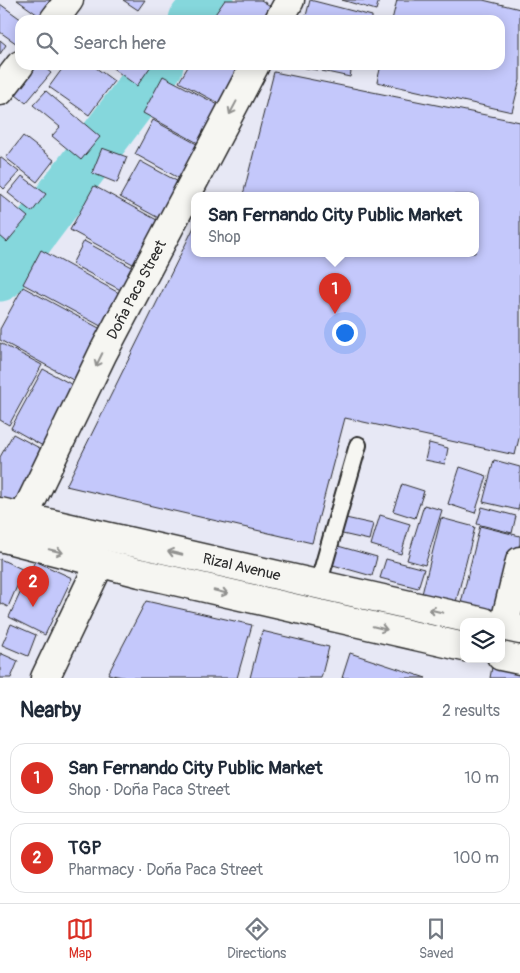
<!DOCTYPE html>
<html lang="en">
<head>
<meta charset="utf-8">
<style>
  :root { --surface:#fff; --page:#f2f2f3; --text:#1f2937; --muted:#747a83; --line:#e0e1e3; --accent:#d93025 }
  body { margin:0; font-family:Pangolin,sans-serif; background:var(--page); color:var(--text) }
  .controls { position:absolute; right:15px; bottom:15px; display:grid; overflow:hidden; border-radius:10px; box-shadow:0 2px 12px #0003 }
  .controls button { width:45px; height:45px; display:grid; place-items:center; padding:0; border:0; border-bottom:1px solid var(--line); background:var(--surface); color:var(--text); font:25px sans-serif }
  .you { position:absolute; left:344px; top:332px; width:18px; height:18px; margin:-12px; border:4px solid #fff; border-radius:50%; background:#1a73e8; box-shadow:0 0 0 8px #1a73e833 }
  .badge { display:grid; place-items:center; width:32px; height:32px; border-radius:50%; background:var(--accent); color:#fff; font-size:16px; font-weight:700 }
  .pin { position:absolute; translate:-50% -41px; filter:drop-shadow(0 1px 2px #0008) }
  .pin::after { content:''; position:absolute; top:26px; width:18px; height:15px; background:inherit; clip-path:polygon(0 0,100% 0,50% 100%) }
  .popup { position:absolute; left:191px; top:192px; width:288px; height:65px; box-sizing:border-box; display:grid; place-content:center; border-radius:10px; background:var(--surface); filter:drop-shadow(0 1px 4px #0005); font-size:16px; white-space:nowrap; color:var(--muted) }
  .popup b { font-size:19px; color:var(--text) }
  .popup::after { content:''; position:absolute; left:50%; top:100%; margin-left:-10px; border:10px solid transparent; border-top-color:var(--surface) }
  .list { margin:0; padding:0; list-style:none }
  h2 { display:flex; justify-content:space-between; align-items:center; height:65px; margin:0; padding:0 20px; font-size:21px }
  h2 small { font-size:16px; font-weight:400; color:var(--muted) }
  .list li { display:grid; grid-template-columns:32px 1fr auto; gap:15px; align-items:center; box-sizing:border-box; height:70px; margin:0 10px 10px; padding:0 10px; border:1px solid var(--line); border-radius:15px }
  .list b { display:block; font-size:19px; white-space:nowrap }
  .list p { margin:0; font-size:16px; white-space:nowrap; color:var(--muted) }
  .list em { font-size:16px; font-style:normal; color:var(--muted) }
  .icon { flex:none; width:28px; height:28px; fill:none; stroke:currentColor; stroke-width:2; stroke-linecap:round; stroke-linejoin:round }
  .map { position:relative; flex:none; width:520px; height:678px; overflow:hidden }
  .search { position:absolute; background:var(--surface); box-shadow:0 2px 12px #0003; left:15px; right:15px; top:15px; height:55px; display:flex; align-items:center; gap:12px; box-sizing:border-box; padding:0 18px; border-radius:15px; color:var(--muted); font-size:19px }
  .sheet { height:225px; background:var(--surface) }
  nav { display:flex; justify-content:space-around; align-items:center; box-sizing:border-box; height:70px; border-top:1px solid var(--line); background:var(--surface); font-size:14px; color:var(--muted) }
  nav a { display:grid; justify-items:center; gap:2px }
  nav .on { color:var(--accent) }
  .map>svg:first-child { display:block }
</style>
</head>
<body>
<div class="map">
<svg width="520" height="678" viewBox="0 0 520 678">
  <rect width="100%" height="100%" fill="#e7e8f5"/>
  <filter id="ink" filterUnits="userSpaceOnUse"><feTurbulence type="fractalNoise" baseFrequency=".02" numOctaves="2"/><feDisplacementMap in="SourceGraphic" scale="10" xChannelSelector="R" yChannelSelector="G"/><feConvolveMatrix kernelMatrix="1 2 1 2 8 2 1 2 1" color-interpolation-filters="sRGB"/></filter>
  <g filter="url(#ink)">
    <g fill="none" stroke-linecap="round" stroke-linejoin="round">
      <g stroke="#85d7dc" stroke-width="49">
        <polyline points="193,20 209,0"/>
        <polyline points="0,277 159,65"/>
      </g>
    </g>
    <g fill="#c4c8fb" stroke="#2b2b2b">
      <polygon points="17,0 60,0 45,20"/>
      <polygon points="123,0 145,0 138,10"/>
      <polygon points="225,0 261,0 281,13 276,20 211,20"/>
      <polygon points="310,0 372,16 372,20 305,20"/>
      <polygon points="342,0 379,0 376,10"/>
      <polygon points="397,0 483,0 520,9 520,80 512,112 377,82 381,65 500,65 500,20 392,20"/>
      <polygon points="0,4 22,20 20,20 20,46 0,32"/>
      <polygon points="0,40 6,45 0,54"/>
      <polygon points="23,65 41,65 51,73 26,103 6,87"/>
      <polygon points="65,65 92,65 114,81 89,115 49,87"/>
      <polygon points="110,65 149,65 151,66 137,86 110,66"/>
      <polygon points="189,65 241,65 220,104 179,82"/>
      <polygon points="289,65 318,65 317,70"/>
      <polygon points="324,65 352,65 350,77 322,71"/>
      <polygon points="274,72 520,122 520,434 515,455 345,418 312,543 66,486 195,225 195,253 475,253 475,195 243,195"/>
      <polygon points="163,76 228,110 207,148 143,113"/>
      <polygon points="46,91 100,137 81,160 52,136 60,127 33,105"/>
      <polygon points="153,120 204,148 186,182 135,154"/>
      <polygon points="23,136 54,160 37,182 6,158"/>
      <polygon points="102,148 127,157 117,183 92,173"/>
      <polygon points="0,157 19,172 4,189 0,185"/>
      <polygon points="140,161 184,185 164,221 120,197"/>
      <polygon points="22,176 46,194 32,212 8,193"/>
      <polygon points="94,186 168,226 144,270 70,230"/>
      <polygon points="0,194 28,217 7,242 0,236"/>
      <polygon points="84,241 143,273 130,295 72,264"/>
      <polygon points="41,250 128,298 110,331 23,284"/>
      <polygon points="23,287 112,335 84,386 0,340 0,329"/>
      <polygon points="0,343 42,365 9,425 0,420"/>
      <polygon points="43,369 82,390 50,450 11,428"/>
      <polygon points="13,434 49,453 19,509 0,500 0,457"/>
      <polygon points="429,443 448,448 445,464 425,460"/>
      <polygon points="494,460 520,467 520,502 518,510 483,502"/>
      <polygon points="460,467 487,476 475,513 448,504"/>
      <polygon points="402,484 424,491 415,518 393,511"/>
      <polygon points="424,505 442,510 425,565 407,560"/>
      <polygon points="482,507 516,516 512,533 477,524"/>
      <polygon points="380,515 410,524 401,554 371,545"/>
      <polygon points="341,517 373,524 369,540 338,533"/>
      <polygon points="441,518 475,527 456,602 422,594"/>
      <polygon points="480,526 520,536 520,543 502,614 461,603"/>
      <polygon points="338,546 377,557 372,576 333,565"/>
      <polygon points="0,559 24,570 8,607 0,603"/>
      <polygon points="386,559 424,569 418,588 380,578"/>
      <polygon points="35,561 72,578 45,635 9,617"/>
      <polygon points="146,601 252,625 237,678 127,678 108,674"/>
      <polygon points="11,624 36,635 28,656 2,645"/>
      <polygon points="262,631 329,647 321,678 250,678"/>
      <polygon points="0,653 18,661 11,678 0,678"/>
      <polygon points="350,653 426,678 342,678"/>
      <polygon points="492,667 520,674 520,678 490,678"/>
    </g>
    <g fill="none" stroke-linecap="round" stroke-linejoin="round">
      <g stroke="#2b2b2b" stroke-width="20">
        <polyline id="service" points="318,585 358,445"/>
      </g>
      <g stroke="#2b2b2b" stroke-width="31">
        <g id="minor">
          <polyline points="279,20 290,0"/>
          <path id="s1" d="M23,518L103,353L255,65"/>
          <polyline points="504,626 520,561"/>
        </g>
      </g>
      <g stroke="#2b2b2b" stroke-width="31">
        <g id="tertiary">
          <polyline points="54,20 69,0"/>
          <polyline points="0,91 20,65"/>
          <path id="s2" d="M0,512L484,622"/>
          <polyline points="0,537 140,573 464,647"/>
          <polyline points="501,626 520,630"/>
          <polyline points="501,656 520,660"/>
          <polyline points="45,678 100,563"/>
        </g>
      </g>
      <use href="#service" stroke="#f6f6f2" stroke-width="16"/>
      <use href="#minor" stroke="#f6f6f2" stroke-width="28"/>
      <use href="#tertiary" stroke="#f6f6f2" stroke-width="28"/>
    </g>
    <defs><path id="oneway-shaft" d="M-6 0H5M1.5-3L5.5 0L1.5 3" fill="none" stroke-width="1.6" stroke-linecap="round" stroke-linejoin="round" transform="scale(1.25)"/></defs>
    <g stroke="#90908e">
      <use href="#oneway-shaft" transform="translate(233 108) rotate(118)"/>
      <use href="#oneway-shaft" transform="translate(99 360) rotate(116)"/>
      <use href="#oneway-shaft" transform="translate(56 551) rotate(14)"/>
      <use href="#oneway-shaft" transform="translate(175 553) rotate(-167)"/>
      <use href="#oneway-shaft" transform="translate(221 592) rotate(13)"/>
      <use href="#oneway-shaft" transform="translate(436 611) rotate(-167)"/>
      <use href="#oneway-shaft" transform="translate(380 628) rotate(13)"/>
    </g>
  </g>
  <g text-anchor="middle" dominant-baseline="central" stroke-width="5" stroke-linejoin="round" paint-order="stroke">
    <g font-size="15" fill="#2b2b2b" stroke="#f6f6f2">
      <text stroke="none"><textPath href="#s1" startOffset="255">Doña Paca Street</textPath></text>
      <text stroke="none"><textPath href="#s2" startOffset="248">Rizal Avenue</textPath></text>
    </g>
  </g>
</svg>
<div class="controls">
<button><svg class="icon" aria-label="layers" viewBox="0 0 24 24"><path d="M12 4l9 5-9 5-9-5zM3 14l9 5 9-5"/></svg></button>
</div>
<div class="you"></div>
<div class="pin badge" style="left:335px;top:314px">1</div>
<div class="popup"><b>San Fernando City Public Market</b>Shop</div>
<div class="pin badge" style="left:33px;top:607px">2</div>
<div class="search"><svg class="icon" aria-label="search" viewBox="0 0 24 24"><circle cx="10" cy="10" r="6"/><path d="M15 15l6 6"/></svg>Search here</div>
</div>
<section class="sheet">
<h2>Nearby<small>2 results</small></h2>
<ul class="list">
<li><span class="badge">1</span><div><b>San Fernando City Public Market</b><p>Shop · Doña Paca Street</p></div><em>10 m</em></li>
<li><span class="badge">2</span><div><b>TGP</b><p>Pharmacy · Doña Paca Street</p></div><em>100 m</em></li>
</ul>
</section>
<nav>
<a class="on"><svg class="icon" aria-label="map" viewBox="0 0 24 24"><path d="M3 6l6-2 6 2 6-2v14l-6 2-6-2-6 2zM9 4v14M15 6v14"/></svg>Map</a>
<a><svg class="icon" aria-label="directions" viewBox="0 0 24 24"><path d="M12 3l9 9-9 9-9-9zM9 14v-3h6M13 9l2 2-2 2"/></svg>Directions</a>
<a><svg class="icon" aria-label="saved" viewBox="0 0 24 24"><path d="M7 4h10v16l-5-4-5 4z"/></svg>Saved</a>
</nav>
</body>
</html>
